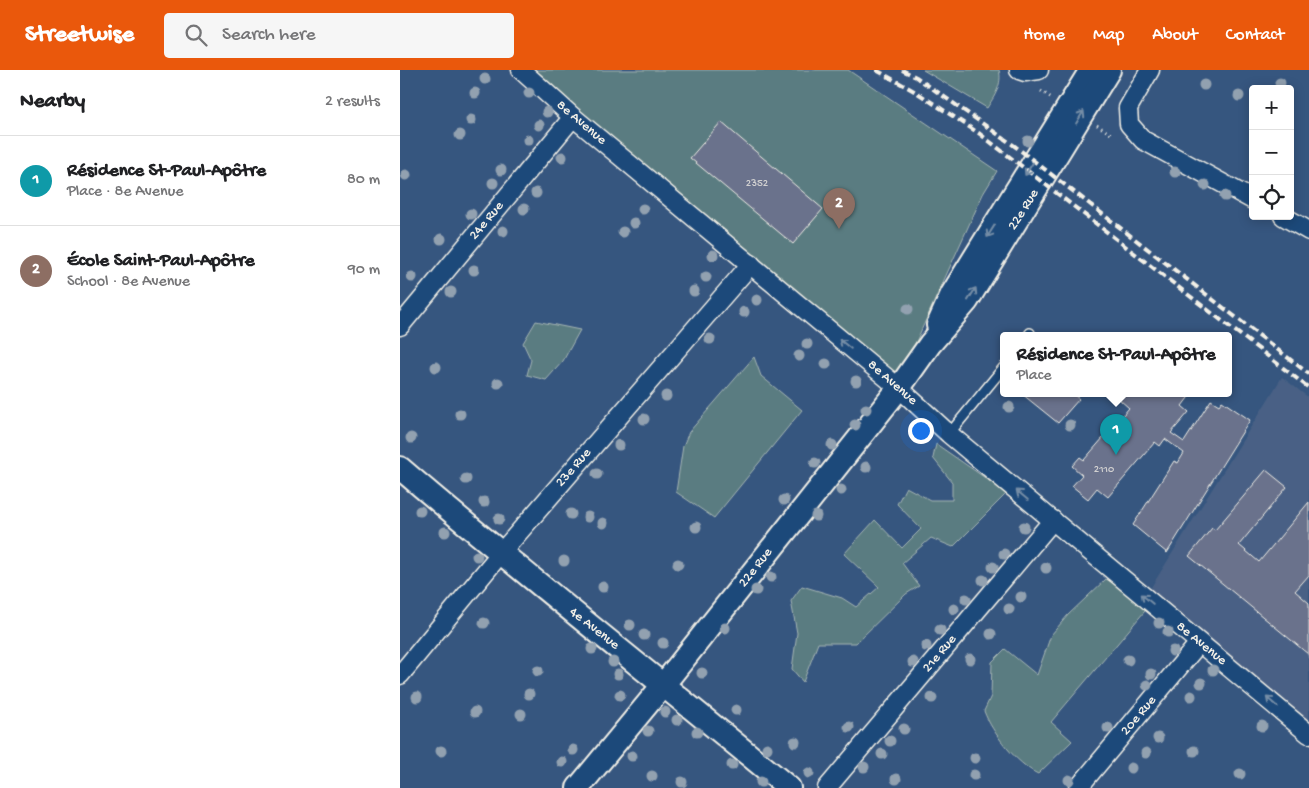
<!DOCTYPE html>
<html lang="en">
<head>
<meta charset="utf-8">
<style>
  :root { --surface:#fff; --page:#f6f6f6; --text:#202124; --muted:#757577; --line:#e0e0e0; --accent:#ea580c }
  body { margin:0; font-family:"Gochi Hand",sans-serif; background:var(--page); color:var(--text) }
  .controls { position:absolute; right:15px; top:15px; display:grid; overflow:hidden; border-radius:5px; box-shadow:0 2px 12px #0003 }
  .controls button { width:45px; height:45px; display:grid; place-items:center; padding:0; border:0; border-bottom:1px solid var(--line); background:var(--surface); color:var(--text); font:25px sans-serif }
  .you { position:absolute; left:520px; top:360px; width:18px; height:18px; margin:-12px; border:4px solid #fff; border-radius:50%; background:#1a73e8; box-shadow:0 0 0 8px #1a73e833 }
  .badge { display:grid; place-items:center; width:32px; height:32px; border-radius:50%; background:var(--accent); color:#fff; font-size:16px; font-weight:700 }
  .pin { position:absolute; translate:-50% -41px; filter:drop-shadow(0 1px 2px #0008) }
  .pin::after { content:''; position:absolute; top:26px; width:18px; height:15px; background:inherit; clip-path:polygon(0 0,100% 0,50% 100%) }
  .popup { position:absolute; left:600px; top:262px; width:232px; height:65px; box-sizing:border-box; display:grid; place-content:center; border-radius:5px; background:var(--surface); filter:drop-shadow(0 1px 4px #0005); font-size:16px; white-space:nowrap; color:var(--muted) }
  .popup b { font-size:19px; color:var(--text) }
  .popup::after { content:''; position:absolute; left:50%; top:100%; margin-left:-10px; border:10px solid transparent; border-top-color:var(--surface) }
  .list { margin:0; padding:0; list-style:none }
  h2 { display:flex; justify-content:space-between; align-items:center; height:65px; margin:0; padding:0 20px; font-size:21px }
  h2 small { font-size:16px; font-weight:400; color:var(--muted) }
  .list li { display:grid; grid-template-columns:32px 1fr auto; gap:15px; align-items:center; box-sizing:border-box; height:90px; padding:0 20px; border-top:1px solid var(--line) }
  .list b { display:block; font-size:19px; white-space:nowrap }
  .list p { margin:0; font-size:16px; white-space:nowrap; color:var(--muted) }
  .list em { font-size:16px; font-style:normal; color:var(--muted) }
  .icon { flex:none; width:28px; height:28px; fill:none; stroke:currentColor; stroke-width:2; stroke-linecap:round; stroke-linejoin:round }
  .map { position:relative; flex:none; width:909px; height:718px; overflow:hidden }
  header { display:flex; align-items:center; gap:30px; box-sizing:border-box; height:70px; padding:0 25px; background:var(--accent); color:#fff }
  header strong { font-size:24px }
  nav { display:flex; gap:28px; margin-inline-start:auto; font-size:18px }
  .search { width:350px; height:45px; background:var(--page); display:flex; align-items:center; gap:12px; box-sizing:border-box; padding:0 18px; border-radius:5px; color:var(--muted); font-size:19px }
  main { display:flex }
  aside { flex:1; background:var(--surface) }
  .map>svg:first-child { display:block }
</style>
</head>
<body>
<header>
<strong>Streetwise</strong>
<div class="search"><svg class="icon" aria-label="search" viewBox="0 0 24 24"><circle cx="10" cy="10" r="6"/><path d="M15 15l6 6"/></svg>Search here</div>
<nav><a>Home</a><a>Map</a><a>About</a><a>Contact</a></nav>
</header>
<main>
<aside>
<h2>Nearby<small>2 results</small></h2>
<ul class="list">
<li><span class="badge" style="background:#0f9aa8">1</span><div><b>Résidence St-Paul-Apôtre</b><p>Place · 8e Avenue</p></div><em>80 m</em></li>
<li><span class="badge" style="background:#8d6e63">2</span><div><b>École Saint-Paul-Apôtre</b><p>School · 8e Avenue</p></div><em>90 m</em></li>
</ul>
</aside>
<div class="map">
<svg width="909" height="718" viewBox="0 0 909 718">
  <rect width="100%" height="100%" fill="#36567f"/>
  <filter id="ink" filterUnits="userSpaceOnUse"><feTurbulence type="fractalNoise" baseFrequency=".02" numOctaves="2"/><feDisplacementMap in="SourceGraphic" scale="10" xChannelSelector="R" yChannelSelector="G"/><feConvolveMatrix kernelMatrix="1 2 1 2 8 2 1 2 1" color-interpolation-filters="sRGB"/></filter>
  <g filter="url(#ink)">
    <polygon fill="#496185" points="882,307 909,328 909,664 745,527"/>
    <g fill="#5a7c81" stroke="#a7b6b4">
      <polygon points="130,0 448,0 597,101 583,124 500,307 499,318"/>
      <path d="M523,0H599C603,14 594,27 587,38Z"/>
      <polygon points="136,251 180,260 163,291 146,310 127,305 131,290 123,273"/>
      <polygon points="354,287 361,306 402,340 314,448 276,422 283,376 289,362"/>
      <polygon points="536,374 607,423 553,477 531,468 502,493 519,516 506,524 456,573 418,573 403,612 392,599 397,563 391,531 402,516 442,528 456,537 479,517 444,484 475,450 502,478 521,459 497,434 506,417 530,430 552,430 552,412 533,388"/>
      <path d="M706,509L750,535L651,652L672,671L638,704C617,694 592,663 584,641L591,626L592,592L605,579L637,605L651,565L668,545Z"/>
    </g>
    <g fill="#6a728c" stroke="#f4f1e8">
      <polygon points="321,52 423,139 393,174 290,88"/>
      <polygon points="622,324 673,324 679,329 658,353"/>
      <polygon points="726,324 791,324 782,336 789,342 771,363 784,372 811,330 819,335 822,331 850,350 767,483 733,455 774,391 778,393 784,383 765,369 760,376 755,372 708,427 697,418 688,429 672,416 682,405 672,396 680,387 684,390 729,338 720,330"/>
      <polygon points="866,400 887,417 839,475 859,492 909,432 909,505 895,521 909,533 909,588 908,584 789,486 812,458 815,460"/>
    </g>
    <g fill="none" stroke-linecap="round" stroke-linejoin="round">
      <g stroke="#f4f1e8" stroke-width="12">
        <g id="service">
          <polyline points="628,266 630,263"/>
          <polyline points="549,364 604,297"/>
        </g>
      </g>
      <g stroke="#f4f1e8" stroke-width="21">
        <g id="minor">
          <polyline points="121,0 173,47 499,318 549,364 909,664"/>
          <polyline points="619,0 625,2 639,0"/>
          <polyline points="750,0 728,38 729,54 743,70 853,130"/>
          <polyline points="883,146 909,161"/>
          <polyline points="0,256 173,47"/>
          <polyline points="0,605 100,484 351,194"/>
          <polyline points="427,718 653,450"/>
          <polyline points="678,718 799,573"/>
        </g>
      </g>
      <g stroke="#f4f1e8" stroke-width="26">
        <g id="tertiary">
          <polyline points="538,255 552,224 691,0"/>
          <path d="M0,398C128,508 260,611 389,718"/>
          <polyline points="178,718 264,614 499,318 530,274 567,231 709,0"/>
        </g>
      </g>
      <g stroke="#f4f1e8" stroke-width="3" stroke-dasharray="1 4" stroke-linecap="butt">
        <polyline points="641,21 653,29"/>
        <polyline points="697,55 711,64"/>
      </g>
      <use href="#service" stroke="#1f4a7a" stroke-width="9"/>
      <use href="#minor" stroke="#1f4a7a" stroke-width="18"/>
      <use href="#tertiary" stroke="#1f4a7a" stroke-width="22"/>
      <g stroke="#f4f1e8" stroke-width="4" stroke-dasharray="8 4" stroke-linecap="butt">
        <polyline points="476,0 516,22 580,64 909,318"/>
        <polyline points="502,0 516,7 616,77 909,304"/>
      </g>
    </g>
    <g fill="#92a1b0">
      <circle cx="85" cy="9" r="5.5"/>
      <circle cx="880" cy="13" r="5.5"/>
      <circle cx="804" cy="15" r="5.5"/>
      <circle cx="75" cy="23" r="5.5"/>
      <circle cx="129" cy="23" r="5.5"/>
      <circle cx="839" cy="26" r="5.5"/>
      <circle cx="147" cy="42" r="5.5"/>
      <circle cx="71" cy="50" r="5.5"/>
      <circle cx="139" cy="55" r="5.5"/>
      <circle cx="60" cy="65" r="5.5"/>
      <circle cx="128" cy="70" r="5.5"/>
      <circle cx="628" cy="71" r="5.5"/>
      <circle cx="162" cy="87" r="5.5"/>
      <circle cx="101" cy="100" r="5.5"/>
      <circle cx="775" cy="102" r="5.5"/>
      <circle cx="6" cy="105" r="5.5"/>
      <circle cx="93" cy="113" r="5.5"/>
      <circle cx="805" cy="115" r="5.5"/>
      <circle cx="136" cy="123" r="5.5"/>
      <circle cx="825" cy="126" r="5.5"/>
      <circle cx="124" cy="139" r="5.5"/>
      <circle cx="243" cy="139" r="5.5"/>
      <circle cx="71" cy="144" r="5.5"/>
      <circle cx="234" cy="153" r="5.5"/>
      <circle cx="103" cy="161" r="5.5"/>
      <circle cx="223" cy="162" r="5.5"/>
      <circle cx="41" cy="169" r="5.5"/>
      <circle cx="313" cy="185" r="5.5"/>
      <circle cx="74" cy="200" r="5.5"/>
      <circle cx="12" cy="207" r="5.5"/>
      <circle cx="306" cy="207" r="5.5"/>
      <circle cx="294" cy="221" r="5.5"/>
      <circle cx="51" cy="222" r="5.5"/>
      <circle cx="357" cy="230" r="5.5"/>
      <circle cx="508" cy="239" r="5.5"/>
      <circle cx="344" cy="242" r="5.5"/>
      <circle cx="310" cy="269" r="5.5"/>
      <circle cx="407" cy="274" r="5.5"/>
      <circle cx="399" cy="286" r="5.5"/>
      <circle cx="426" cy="294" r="5.5"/>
      <circle cx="36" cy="297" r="5.5"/>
      <circle cx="456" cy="311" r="5.5"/>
      <circle cx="98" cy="313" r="5.5"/>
      <circle cx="266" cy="326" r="5.5"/>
      <circle cx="609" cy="337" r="5.5"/>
      <circle cx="466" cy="339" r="5.5"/>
      <circle cx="60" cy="344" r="5.5"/>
      <circle cx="244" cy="349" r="5.5"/>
      <circle cx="455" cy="355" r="5.5"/>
      <circle cx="670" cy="355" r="5.5"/>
      <circle cx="11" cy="368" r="5.5"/>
      <circle cx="219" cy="375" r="5.5"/>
      <circle cx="432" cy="375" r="5.5"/>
      <circle cx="415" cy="393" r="5.5"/>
      <circle cx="466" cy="397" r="5.5"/>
      <circle cx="197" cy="404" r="5.5"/>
      <circle cx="66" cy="409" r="5.5"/>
      <circle cx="441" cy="420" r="5.5"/>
      <circle cx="384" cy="430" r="5.5"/>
      <circle cx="84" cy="432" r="5.5"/>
      <circle cx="20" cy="441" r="5.5"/>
      <circle cx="171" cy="444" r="5.5"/>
      <circle cx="416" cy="446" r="5.5"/>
      <circle cx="188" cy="447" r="5.5"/>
      <circle cx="99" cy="449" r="5.5"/>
      <circle cx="203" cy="453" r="5.5"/>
      <circle cx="296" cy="457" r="5.5"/>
      <circle cx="624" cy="457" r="5.5"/>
      <circle cx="45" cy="462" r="5.5"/>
      <circle cx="604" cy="484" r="5.5"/>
      <circle cx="77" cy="486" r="5.5"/>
      <circle cx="164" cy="491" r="5.5"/>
      <circle cx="278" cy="494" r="5.5"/>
      <circle cx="593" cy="497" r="5.5"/>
      <circle cx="646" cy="498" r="5.5"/>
      <circle cx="371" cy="507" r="5.5"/>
      <circle cx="583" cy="510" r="5.5"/>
      <circle cx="203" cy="517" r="5.5"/>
      <circle cx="356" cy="520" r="5.5"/>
      <circle cx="621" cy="527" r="5.5"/>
      <circle cx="566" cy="529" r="5.5"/>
      <circle cx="554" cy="539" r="5.5"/>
      <circle cx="609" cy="539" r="5.5"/>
      <circle cx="84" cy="553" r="5.5"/>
      <circle cx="759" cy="553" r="5.5"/>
      <circle cx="230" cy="555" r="5.5"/>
      <circle cx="325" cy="558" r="5.5"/>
      <circle cx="540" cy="560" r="5.5"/>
      <circle cx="768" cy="562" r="5.5"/>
      <circle cx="591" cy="564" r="5.5"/>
      <circle cx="244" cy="565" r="5.5"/>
      <circle cx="263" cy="573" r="5.5"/>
      <circle cx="526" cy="576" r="5.5"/>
      <circle cx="192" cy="579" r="5.5"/>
      <circle cx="773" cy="581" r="5.5"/>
      <circle cx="570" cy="589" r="5.5"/>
      <circle cx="728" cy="590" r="5.5"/>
      <circle cx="213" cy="592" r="5.5"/>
      <circle cx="513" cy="592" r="5.5"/>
      <circle cx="813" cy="600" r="5.5"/>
      <circle cx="138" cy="601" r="5.5"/>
      <circle cx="302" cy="603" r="5.5"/>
      <circle cx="218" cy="604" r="5.5"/>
      <circle cx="751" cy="604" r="5.5"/>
      <circle cx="801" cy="613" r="5.5"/>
      <circle cx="747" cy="615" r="5.5"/>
      <circle cx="129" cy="624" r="5.5"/>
      <circle cx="220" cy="625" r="5.5"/>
      <circle cx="791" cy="626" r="5.5"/>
      <circle cx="17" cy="627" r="5.5"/>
      <circle cx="532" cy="628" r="5.5"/>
      <circle cx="336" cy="640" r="5.5"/>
      <circle cx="75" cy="642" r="5.5"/>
      <circle cx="265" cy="642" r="5.5"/>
      <circle cx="121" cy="644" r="5.5"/>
      <circle cx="277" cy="650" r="5.5"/>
      <circle cx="862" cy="656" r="5.5"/>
      <circle cx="449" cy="657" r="5.5"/>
      <circle cx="708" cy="658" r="5.5"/>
      <circle cx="504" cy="659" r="5.5"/>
      <circle cx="248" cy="661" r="5.5"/>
      <circle cx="297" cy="662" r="5.5"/>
      <circle cx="758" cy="668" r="5.5"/>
      <circle cx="490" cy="671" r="5.5"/>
      <circle cx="395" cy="672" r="5.5"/>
      <circle cx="367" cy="678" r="5.5"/>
      <circle cx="173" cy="680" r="5.5"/>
      <circle cx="41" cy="681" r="5.5"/>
      <circle cx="794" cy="681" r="5.5"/>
      <circle cx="746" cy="683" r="5.5"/>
      <circle cx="482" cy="684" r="5.5"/>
      <circle cx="232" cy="686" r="5.5"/>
      <circle cx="575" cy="688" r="5.5"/>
      <circle cx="162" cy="692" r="5.5"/>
      <circle cx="332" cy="695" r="5.5"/>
      <circle cx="464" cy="697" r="5.5"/>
      <circle cx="731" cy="698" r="5.5"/>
      <circle cx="409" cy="703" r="5.5"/>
      <circle cx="840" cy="704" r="5.5"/>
      <circle cx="574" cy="705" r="5.5"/>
      <circle cx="252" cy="706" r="5.5"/>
      <circle cx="496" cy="709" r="5.5"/>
      <circle cx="669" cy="710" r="5.5"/>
      <circle cx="282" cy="712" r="5.5"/>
      <circle cx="361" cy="712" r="5.5"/>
    </g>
    <defs><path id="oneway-shaft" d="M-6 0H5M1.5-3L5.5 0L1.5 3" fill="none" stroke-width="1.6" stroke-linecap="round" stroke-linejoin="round" transform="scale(1.25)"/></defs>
    <g stroke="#748da6">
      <use href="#oneway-shaft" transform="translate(680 47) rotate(-59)"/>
      <use href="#oneway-shaft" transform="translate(629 99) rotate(122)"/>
      <use href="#oneway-shaft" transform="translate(591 161) rotate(122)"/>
      <use href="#oneway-shaft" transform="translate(572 224) rotate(-58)"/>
      <use href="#oneway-shaft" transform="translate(445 274) rotate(-141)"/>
      <use href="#oneway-shaft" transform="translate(622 425) rotate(-140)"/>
      <use href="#oneway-shaft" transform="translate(747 529) rotate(-140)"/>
      <use href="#oneway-shaft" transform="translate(872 632) rotate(-139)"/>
    </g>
  </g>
  <g text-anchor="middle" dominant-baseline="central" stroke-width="4" stroke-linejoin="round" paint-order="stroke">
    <g font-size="11" fill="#d2d1d1">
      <text x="357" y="114">2352</text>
      <text x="704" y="400">2110</text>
    </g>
    <g font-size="14" fill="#f4f1e8" stroke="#1f4a7a">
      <text transform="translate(181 53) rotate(40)">8e Avenue</text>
      <text transform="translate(624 140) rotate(-58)">22e Rue</text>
      <text transform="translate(87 151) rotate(-50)">24e Rue</text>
      <text transform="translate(492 313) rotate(41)">8e Avenue</text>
      <text transform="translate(174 398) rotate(-49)">23e Rue</text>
      <text transform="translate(356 498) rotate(-52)">22e Rue</text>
      <text transform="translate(194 559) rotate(38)">4e Avenue</text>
      <text transform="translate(801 574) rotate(39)">8e Avenue</text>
      <text transform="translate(540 584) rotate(-50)">21e Rue</text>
      <text transform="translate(739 646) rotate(-50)">20e Rue</text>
    </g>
  </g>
</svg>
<div class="controls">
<button>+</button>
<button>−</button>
<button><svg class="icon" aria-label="locate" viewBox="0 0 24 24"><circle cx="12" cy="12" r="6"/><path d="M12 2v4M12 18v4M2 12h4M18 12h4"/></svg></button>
</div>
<div class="you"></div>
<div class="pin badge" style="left:716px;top:385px;background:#0f9aa8">1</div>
<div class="popup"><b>Résidence St-Paul-Apôtre</b>Place</div>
<div class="pin badge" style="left:439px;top:159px;background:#8d6e63">2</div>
</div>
</main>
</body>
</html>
